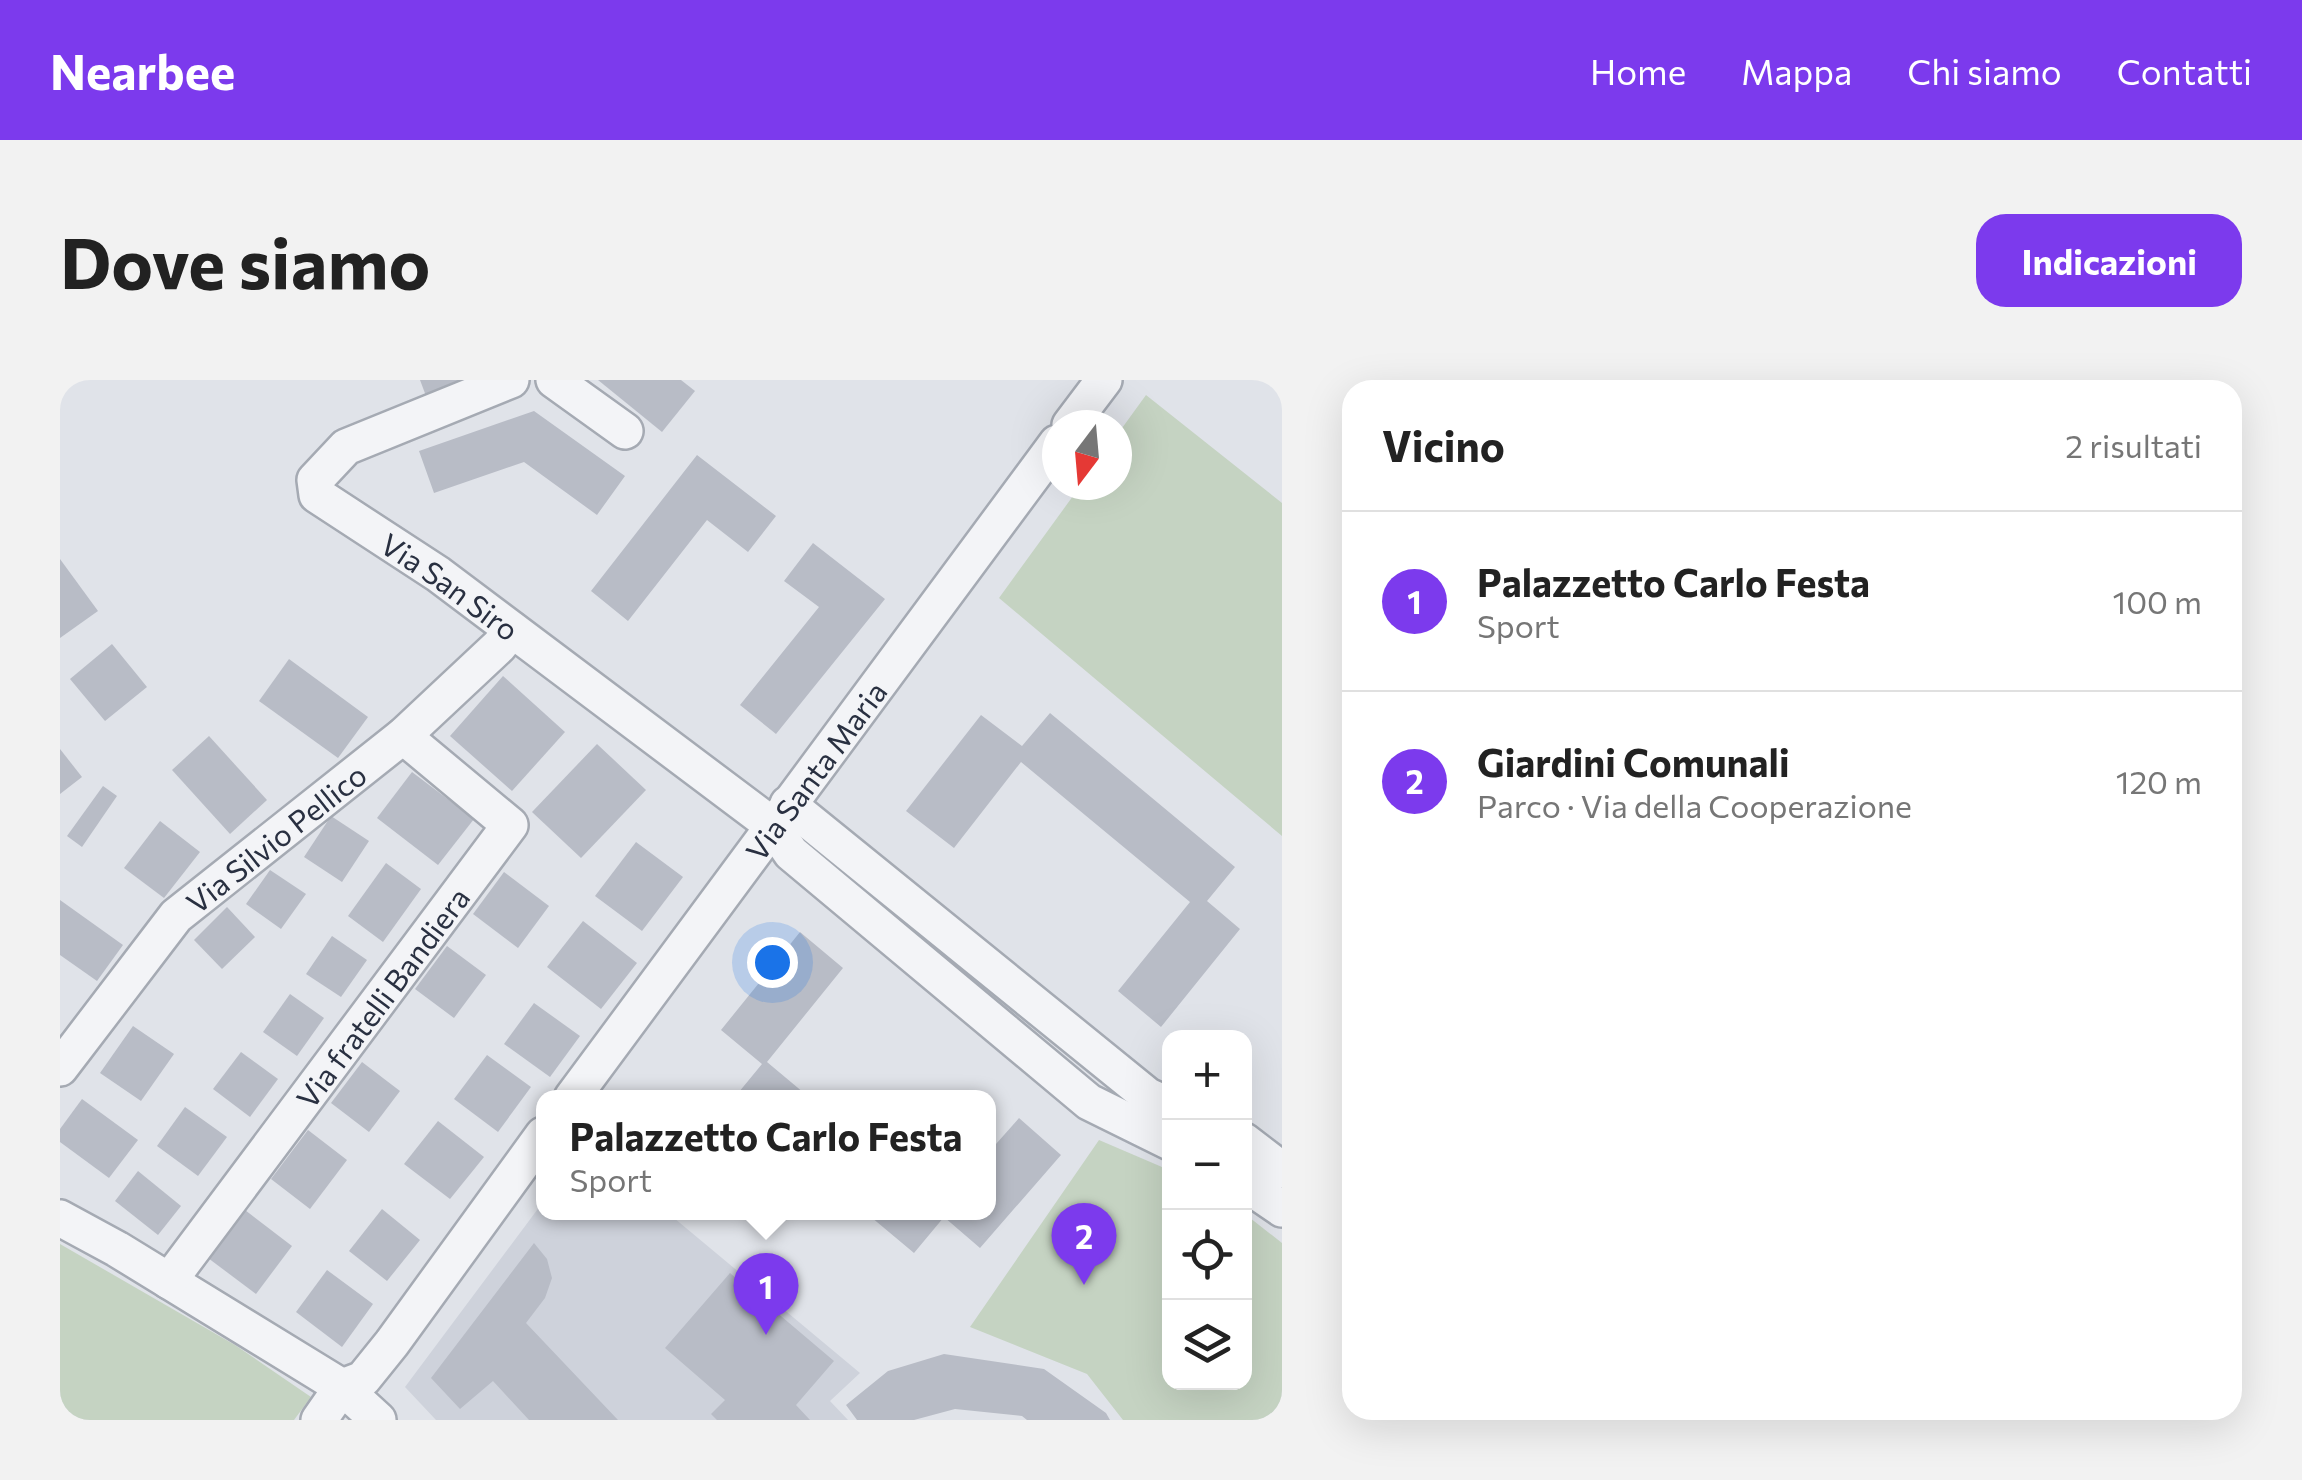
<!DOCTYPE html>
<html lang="it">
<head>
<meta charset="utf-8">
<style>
  :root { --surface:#fff; --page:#f2f2f2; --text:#222; --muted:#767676; --line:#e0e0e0; --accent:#7c3aed }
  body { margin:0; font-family:Commissioner,sans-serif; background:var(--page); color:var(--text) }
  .controls { position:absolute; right:30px; bottom:30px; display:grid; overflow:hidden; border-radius:20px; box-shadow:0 10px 40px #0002 }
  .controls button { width:90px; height:90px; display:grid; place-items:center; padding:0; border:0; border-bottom:2px solid var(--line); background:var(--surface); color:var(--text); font:50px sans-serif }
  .compass { position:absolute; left:982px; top:30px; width:90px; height:90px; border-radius:50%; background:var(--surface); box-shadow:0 10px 40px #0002; rotate:196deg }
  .you { position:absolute; left:712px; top:582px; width:35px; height:35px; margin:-25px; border:8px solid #fff; border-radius:50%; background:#1a73e8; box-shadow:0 0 0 15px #1a73e833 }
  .badge { display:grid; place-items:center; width:65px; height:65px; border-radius:50%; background:var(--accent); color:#fff; font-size:32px; font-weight:700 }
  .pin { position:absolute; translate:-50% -82px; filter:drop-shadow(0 2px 5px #0008) }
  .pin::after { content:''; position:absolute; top:52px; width:35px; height:30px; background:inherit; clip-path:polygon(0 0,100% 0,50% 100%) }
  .popup { position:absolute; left:476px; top:710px; width:460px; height:130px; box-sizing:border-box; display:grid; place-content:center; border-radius:20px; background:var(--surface); filter:drop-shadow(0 2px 8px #0005); font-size:32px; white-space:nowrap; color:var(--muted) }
  .popup b { font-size:38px; color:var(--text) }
  .popup::after { content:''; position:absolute; left:50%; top:100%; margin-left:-20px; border:20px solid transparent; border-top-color:var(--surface) }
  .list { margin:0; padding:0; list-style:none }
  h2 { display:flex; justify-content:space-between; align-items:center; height:130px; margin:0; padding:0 40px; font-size:42px }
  h2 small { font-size:32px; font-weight:400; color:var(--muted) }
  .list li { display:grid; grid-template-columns:65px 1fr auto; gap:30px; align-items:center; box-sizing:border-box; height:180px; padding:0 40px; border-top:2px solid var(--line) }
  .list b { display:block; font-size:38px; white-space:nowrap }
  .list p { margin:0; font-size:32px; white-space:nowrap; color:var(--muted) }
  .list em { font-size:32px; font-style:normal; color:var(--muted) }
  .icon { flex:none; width:55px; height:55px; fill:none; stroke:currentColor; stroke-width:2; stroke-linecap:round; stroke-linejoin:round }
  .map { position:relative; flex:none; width:1222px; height:1040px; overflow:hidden; border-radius:30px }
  header { display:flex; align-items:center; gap:60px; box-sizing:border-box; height:140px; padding:0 50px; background:var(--accent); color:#fff }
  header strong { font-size:48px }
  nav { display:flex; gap:55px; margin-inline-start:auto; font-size:35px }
  .intro { display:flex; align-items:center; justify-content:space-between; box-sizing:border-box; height:240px; padding:0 60px }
  h1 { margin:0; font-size:70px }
  .button { padding:25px 45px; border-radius:30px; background:var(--accent); color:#fff; font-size:35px; font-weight:700 }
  main { display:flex; gap:60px; padding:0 60px }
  aside { flex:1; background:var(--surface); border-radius:30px; box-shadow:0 10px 40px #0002 }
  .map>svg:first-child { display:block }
</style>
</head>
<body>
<header>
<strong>Nearbee</strong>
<nav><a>Home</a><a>Mappa</a><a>Chi siamo</a><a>Contatti</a></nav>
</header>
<div class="intro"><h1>Dove siamo</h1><a class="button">Indicazioni</a></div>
<main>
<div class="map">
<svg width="1222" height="1040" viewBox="0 0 1222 1040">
  <rect width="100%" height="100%" fill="#e0e3e9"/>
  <polygon fill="#ced2db" points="483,822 483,832 608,833 800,993 770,1021 788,1040 376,1040 345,1007"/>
  <g fill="#c5d3c2">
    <polygon points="1086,15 1222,123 1222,456 939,218 1021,105 1057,105 1057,55"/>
    <polygon points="1039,760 1109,790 1110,1002 1184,1002 1185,834 1222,863 1222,1040 1063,1040 1027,994 910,947"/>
    <polygon points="0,864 175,965 251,1017 234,1040 0,1040"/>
  </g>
  <g fill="#b8bcc6">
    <polygon points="360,0 406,0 366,16"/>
    <polygon points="538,0 621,0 635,11 602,52"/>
    <polygon points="474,31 565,96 537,135 464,82 374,113 359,71"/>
    <polygon points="637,75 716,136 688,172 647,140 568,241 531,211"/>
    <polygon points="753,163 825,219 716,354 680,325 759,227 724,201"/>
    <polygon points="0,179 38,231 0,258"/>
    <polygon points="52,264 87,307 45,341 10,299"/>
    <polygon points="229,279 308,337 278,378 199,321"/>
    <polygon points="443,296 505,352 452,411 390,356"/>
    <polygon points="990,333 1175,487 1147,521 1180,549 1101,647 1058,611 1130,522 961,382 894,468 846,431 921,335 962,366"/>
    <polygon points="149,356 207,420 170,454 112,390"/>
    <polygon points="537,364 586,410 521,478 472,432"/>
    <polygon points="0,369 22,397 0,414"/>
    <polygon points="352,392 414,439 378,485 317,438"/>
    <polygon points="43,406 57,416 22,467 7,456"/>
    <polygon points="271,436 309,461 282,502 244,477"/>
    <polygon points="100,441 140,472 104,518 64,488"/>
    <polygon points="576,462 623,497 582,551 535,516"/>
    <polygon points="326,483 361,509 323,562 288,536"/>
    <polygon points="210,490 246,514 221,549 186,524"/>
    <polygon points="444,492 489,526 458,568 413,534"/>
    <polygon points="0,520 63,565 37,601 0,575"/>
    <polygon points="167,527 195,557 162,589 134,560"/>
    <polygon points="523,541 577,583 541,629 487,587"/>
    <polygon points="740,552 783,588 707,682 750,718 674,718 702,684 661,650"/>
    <polygon points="272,556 307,580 281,617 246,594"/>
    <polygon points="387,566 426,595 394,638 355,609"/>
    <polygon points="230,614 264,638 237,676 203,652"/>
    <polygon points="474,623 520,656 490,697 444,664"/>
    <polygon points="73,646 114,674 81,721 40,693"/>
    <polygon points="181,672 218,699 190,737 153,709"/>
    <polygon points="427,675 471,707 438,752 394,719"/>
    <polygon points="302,682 340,711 309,752 271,723"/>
    <polygon points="22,719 78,760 49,798 0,762 0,749"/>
    <polygon points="125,727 167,757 138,796 97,766"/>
    <polygon points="959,738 1001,775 920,868 884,837 854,873 805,832 928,832 928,773"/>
    <polygon points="378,741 424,777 390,819 344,784"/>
    <polygon points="248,750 287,780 250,829 211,799"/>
    <polygon points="78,791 121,826 98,855 55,821"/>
    <polygon points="322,829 360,860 327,901 289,871"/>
    <polygon points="185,830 232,866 196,914 148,878"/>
    <polygon points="474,863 487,879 492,898 485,918 466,943 558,1040 469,1040 433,1001 400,1029 371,998"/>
    <polygon points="267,890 313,924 282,967 236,932"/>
    <polygon points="670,893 774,981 736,1025 750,1040 657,1040 651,1034 665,1020 605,968"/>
    <polygon points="884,974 984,989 1046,1033 1050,1040 967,1040 962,1036 895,1029 854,1040 797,1040 786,1025 828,991"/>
  </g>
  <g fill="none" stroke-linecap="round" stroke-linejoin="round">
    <g stroke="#a5aab3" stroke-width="40">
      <g id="minor">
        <path id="s1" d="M451,0L286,67L255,100L257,115L378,194L712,445L731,473L1029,722L1110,762"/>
        <polyline points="494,0 565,51"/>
        <polyline points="1010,45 1044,0"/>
        <polyline points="728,424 1088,716 1110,726"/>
        <path id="s2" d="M0,688L116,536L343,356L439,266L452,250"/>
        <path id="s3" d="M512,718L997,63"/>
        <polyline points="1184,761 1222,790"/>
        <polyline points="1184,803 1222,829"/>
        <polyline points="0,838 57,869 282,1007 318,1040"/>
        <path id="s4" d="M109,901L450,445L343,356"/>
        <polyline points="259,1040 282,1007 303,999 332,963 483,755"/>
      </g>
    </g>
    <use href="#minor" stroke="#f3f4f7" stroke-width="35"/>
  </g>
  <g text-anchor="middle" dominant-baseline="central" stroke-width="9" stroke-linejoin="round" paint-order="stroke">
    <g font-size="30" fill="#293041" stroke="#f0f2f7">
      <text stroke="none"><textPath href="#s1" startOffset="400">Via San Siro</textPath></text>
      <text stroke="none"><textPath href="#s3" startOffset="408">Via Santa Maria</textPath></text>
      <text stroke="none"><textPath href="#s2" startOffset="318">Via Silvio Pellico</textPath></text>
      <text stroke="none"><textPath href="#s4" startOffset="355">Via fratelli Bandiera</textPath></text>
    </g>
  </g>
</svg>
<div class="controls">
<button>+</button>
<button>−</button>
<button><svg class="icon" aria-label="locate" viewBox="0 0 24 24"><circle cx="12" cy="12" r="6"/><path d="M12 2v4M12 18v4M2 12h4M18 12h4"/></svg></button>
<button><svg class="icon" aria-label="layers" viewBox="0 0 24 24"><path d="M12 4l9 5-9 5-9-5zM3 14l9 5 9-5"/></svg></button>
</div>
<svg class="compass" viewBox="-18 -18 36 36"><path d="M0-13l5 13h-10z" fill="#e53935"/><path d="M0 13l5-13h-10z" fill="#767676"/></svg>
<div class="you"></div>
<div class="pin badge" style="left:706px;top:955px">1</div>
<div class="popup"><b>Palazzetto Carlo Festa</b>Sport</div>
<div class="pin badge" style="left:1024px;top:905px">2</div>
</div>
<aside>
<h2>Vicino<small>2 risultati</small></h2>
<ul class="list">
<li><span class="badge">1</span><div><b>Palazzetto Carlo Festa</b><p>Sport</p></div><em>100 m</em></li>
<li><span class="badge">2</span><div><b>Giardini Comunali</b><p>Parco · Via della Cooperazione</p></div><em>120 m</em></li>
</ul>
</aside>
</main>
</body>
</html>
